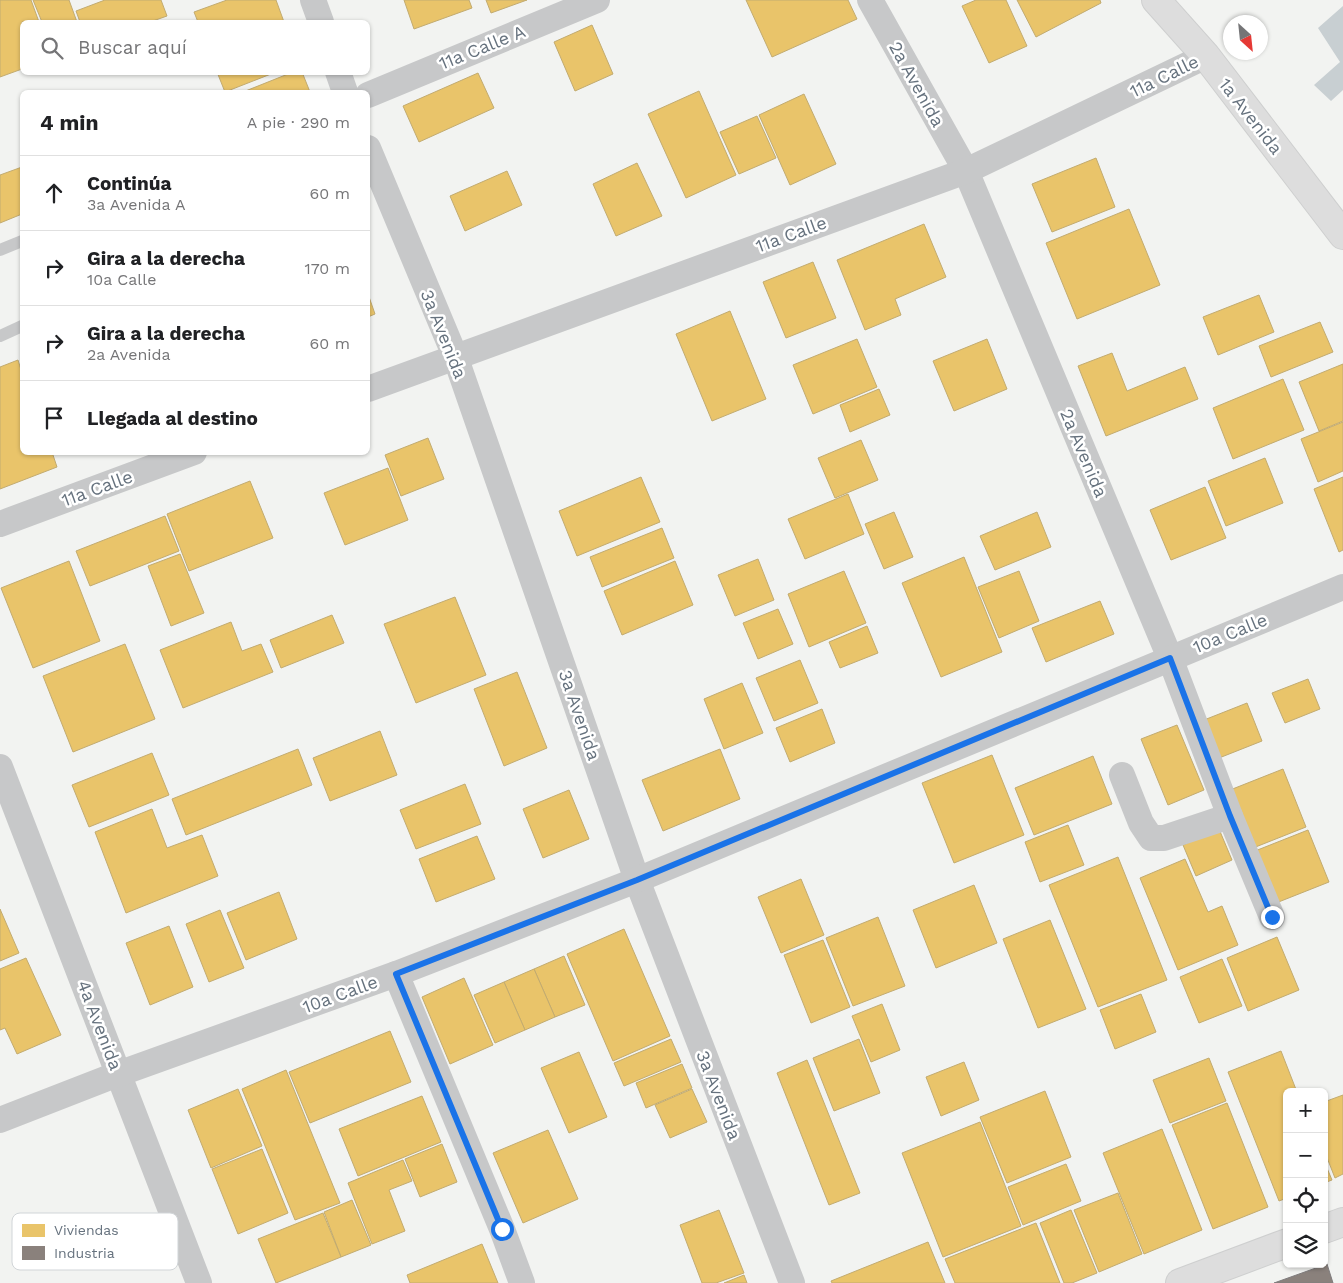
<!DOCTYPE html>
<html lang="es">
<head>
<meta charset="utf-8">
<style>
  :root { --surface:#fff; --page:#f2f2f2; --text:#202124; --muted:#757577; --line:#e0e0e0 }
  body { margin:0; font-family:"Work Sans",sans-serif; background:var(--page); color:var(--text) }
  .controls { position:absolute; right:15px; bottom:15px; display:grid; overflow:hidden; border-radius:8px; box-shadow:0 1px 4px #0004 }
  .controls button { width:45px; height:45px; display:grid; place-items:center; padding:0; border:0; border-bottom:1px solid var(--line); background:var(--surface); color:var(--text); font:25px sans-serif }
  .compass { position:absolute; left:1223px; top:15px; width:45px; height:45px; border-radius:50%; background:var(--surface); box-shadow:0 1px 4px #0004; rotate:153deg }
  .stop { position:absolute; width:15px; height:15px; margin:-11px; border:4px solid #1a73e8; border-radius:50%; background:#fff }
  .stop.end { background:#1a73e8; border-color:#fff; box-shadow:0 1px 5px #0008 }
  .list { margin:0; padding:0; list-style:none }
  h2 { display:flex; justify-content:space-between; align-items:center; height:65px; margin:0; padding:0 20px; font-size:21px }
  h2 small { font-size:16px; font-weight:400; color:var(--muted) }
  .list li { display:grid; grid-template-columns:32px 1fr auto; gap:15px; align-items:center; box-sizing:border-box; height:75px; padding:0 20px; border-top:1px solid var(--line) }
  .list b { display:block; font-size:19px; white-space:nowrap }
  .list p { margin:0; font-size:16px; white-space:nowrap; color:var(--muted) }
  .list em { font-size:16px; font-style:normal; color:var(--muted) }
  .icon { flex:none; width:28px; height:28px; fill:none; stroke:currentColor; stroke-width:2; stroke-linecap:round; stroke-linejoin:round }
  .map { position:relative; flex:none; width:1343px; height:1283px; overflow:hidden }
  .search { position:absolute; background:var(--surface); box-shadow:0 1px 4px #0004; left:20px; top:20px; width:350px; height:55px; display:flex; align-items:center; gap:12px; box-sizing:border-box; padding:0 18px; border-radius:8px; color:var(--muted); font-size:19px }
  .panel { position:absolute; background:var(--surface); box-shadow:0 1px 4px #0004; left:20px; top:90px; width:350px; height:365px; border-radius:8px }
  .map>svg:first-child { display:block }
</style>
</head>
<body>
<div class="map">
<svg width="1343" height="1283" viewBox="0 0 1343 1283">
  <rect width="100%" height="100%" fill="#f2f3f1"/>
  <polygon fill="#c8cfd2" points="1343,6 1343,90 1331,101 1314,85 1340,62 1318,28"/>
  <g fill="#e9c46a" stroke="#c2ab70">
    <polygon points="0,0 31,0 39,22 22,22 22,69 0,77"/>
    <polygon points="33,0 69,0 77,22 42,22"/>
    <polygon points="105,0 161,0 167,16 150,22 80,22 76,11"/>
    <polygon points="227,0 276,0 284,22 198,22 194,12"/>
    <polygon points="404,0 469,0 472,8 414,29"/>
    <polygon points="486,0 527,0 491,13"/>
    <polygon points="746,0 848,0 857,19 772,57"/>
    <polygon points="976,0 1006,0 1027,46 989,63 962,6"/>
    <polygon points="1017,0 1100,0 1101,3 1036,37"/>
    <polygon points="592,25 613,74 575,91 554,42"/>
    <polygon points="217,72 276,72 225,92"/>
    <polygon points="293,72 302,72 310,92 243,92"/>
    <polygon points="478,73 494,108 419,142 403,106"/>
    <polygon points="699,91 736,175 686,198 648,114"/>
    <polygon points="804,94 836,164 790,185 759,115"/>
    <polygon points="757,116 776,158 739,174 720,132"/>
    <polygon points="1096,158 1115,207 1052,232 1032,184"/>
    <polygon points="637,163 662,216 616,236 593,184"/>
    <polygon points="22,167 22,214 0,223 0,175"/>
    <polygon points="507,171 522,205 465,231 450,196"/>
    <polygon points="1129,209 1160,285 1077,319 1046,243"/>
    <polygon points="924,224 946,277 895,299 901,315 865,330 837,260"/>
    <polygon points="813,262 836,318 786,338 763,282"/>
    <polygon points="368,294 375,314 368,317"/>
    <polygon points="1259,295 1274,332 1218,355 1203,317"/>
    <polygon points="730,311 766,399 712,421 676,334"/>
    <polygon points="1320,322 1333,352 1271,377 1259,346"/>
    <polygon points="857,339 877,387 813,414 793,365"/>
    <polygon points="987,339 1007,389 954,411 933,361"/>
    <polygon points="1112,353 1127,391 1185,367 1198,399 1106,436 1078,366"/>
    <polygon points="18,360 22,373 22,452 52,452 57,467 0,489 0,367"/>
    <polygon points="1343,364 1343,421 1319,431 1299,382"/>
    <polygon points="1283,379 1304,430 1233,459 1213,408"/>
    <polygon points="879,389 890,415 850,432 840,405"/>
    <polygon points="1343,422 1343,471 1318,482 1301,439"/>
    <polygon points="428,438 444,479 401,496 385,455"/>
    <polygon points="861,440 878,480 835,498 818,458"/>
    <polygon points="1265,458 1283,503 1226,526 1208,481"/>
    <polygon points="388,468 408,520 345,545 324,493"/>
    <polygon points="641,477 660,522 577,556 559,511"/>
    <polygon points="1343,477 1343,550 1339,552 1314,489"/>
    <polygon points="250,481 273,538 189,571 167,514"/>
    <polygon points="1205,487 1226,538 1171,560 1150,510"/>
    <polygon points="848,494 864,534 805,559 788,519"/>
    <polygon points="894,512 913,557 884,569 865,524"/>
    <polygon points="1037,512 1051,547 995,570 980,536"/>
    <polygon points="165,516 179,551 90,586 76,551"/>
    <polygon points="662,528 674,558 602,587 590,557"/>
    <polygon points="180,554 204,613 171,626 148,566"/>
    <polygon points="964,557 1002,652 941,677 902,583"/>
    <polygon points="758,559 774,600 735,616 718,575"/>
    <polygon points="69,561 100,641 33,668 1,588"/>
    <polygon points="675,561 693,605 622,635 604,591"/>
    <polygon points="844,571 866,623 809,647 788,594"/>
    <polygon points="1019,571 1039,621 999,638 978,587"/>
    <polygon points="455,597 486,675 416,703 384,624"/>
    <polygon points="1100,601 1114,634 1046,662 1032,628"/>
    <polygon points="778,609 793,644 758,659 743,623"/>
    <polygon points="332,615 344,643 281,668 270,640"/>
    <polygon points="231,622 242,651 261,644 273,672 183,708 160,650"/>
    <polygon points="867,626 878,653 840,668 829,642"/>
    <polygon points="125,644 155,719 73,752 43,676"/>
    <polygon points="800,660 818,703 774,721 756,678"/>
    <polygon points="517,672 547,748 504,766 474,689"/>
    <polygon points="1308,679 1320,709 1285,723 1272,693"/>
    <polygon points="742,683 763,733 724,749 704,699"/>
    <polygon points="1247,703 1262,741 1219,758 1204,720"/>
    <polygon points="822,709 835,743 790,762 776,728"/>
    <polygon points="1177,725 1204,790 1168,805 1141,739"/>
    <polygon points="380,731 397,775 330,801 313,758"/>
    <polygon points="298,749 312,785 186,835 172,799"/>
    <polygon points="720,749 740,799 663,831 642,780"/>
    <polygon points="152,753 169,795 89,827 72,785"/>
    <polygon points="992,755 1024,835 954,863 922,783"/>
    <polygon points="1093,756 1112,804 1034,835 1015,788"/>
    <polygon points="1283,769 1306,827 1253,848 1230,790"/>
    <polygon points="465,784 481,824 416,849 400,810"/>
    <polygon points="569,790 589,839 543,858 523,809"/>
    <polygon points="152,809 167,848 202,835 218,876 126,913 95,832"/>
    <polygon points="1068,825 1084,865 1040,882 1025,842"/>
    <polygon points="1219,829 1232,860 1196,876 1183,845"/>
    <polygon points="1308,830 1329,882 1276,903 1255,851"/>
    <polygon points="477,836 495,879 436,902 419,859"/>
    <polygon points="1118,857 1167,980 1098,1007 1049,885"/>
    <polygon points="1185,859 1208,912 1222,906 1238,945 1178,970 1140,878"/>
    <polygon points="801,879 824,935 781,953 758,897"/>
    <polygon points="974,885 997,943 936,968 913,910"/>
    <polygon points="279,892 297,939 246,960 227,913"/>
    <polygon points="0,909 19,953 0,961"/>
    <polygon points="220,910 244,968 209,982 186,924"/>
    <polygon points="878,917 905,986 853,1006 826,938"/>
    <polygon points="1050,920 1086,1009 1038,1028 1003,939"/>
    <polygon points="169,926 193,987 150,1005 126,943"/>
    <polygon points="624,929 670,1036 613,1061 567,954"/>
    <polygon points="1277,937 1299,990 1248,1011 1227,958"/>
    <polygon points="823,940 850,1007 811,1023 784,955"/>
    <polygon points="564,956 585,1005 555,1017 534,969"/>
    <polygon points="26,958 61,1035 17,1054 5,1028 0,1030 0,969"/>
    <polygon points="1222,959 1242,1006 1199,1023 1180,977"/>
    <polygon points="534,969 555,1017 525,1030 504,982"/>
    <polygon points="464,978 493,1045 450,1064 422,997"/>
    <polygon points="504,982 525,1030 495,1043 474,995"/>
    <polygon points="1141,994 1156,1032 1115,1049 1100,1010"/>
    <polygon points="882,1004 900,1050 871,1062 852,1016"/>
    <polygon points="390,1031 411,1082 310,1123 289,1072"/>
    <polygon points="671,1039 681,1062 624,1086 614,1063"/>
    <polygon points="859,1039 880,1093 834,1111 813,1058"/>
    <polygon points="1281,1051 1297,1092 1287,1092 1287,1198 1279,1201 1228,1072"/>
    <polygon points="579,1052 607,1117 569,1133 541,1068"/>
    <polygon points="1209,1058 1226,1101 1170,1123 1153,1080"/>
    <polygon points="807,1060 860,1193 829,1205 777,1073"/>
    <polygon points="964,1062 979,1100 941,1116 926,1077"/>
    <polygon points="682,1064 692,1088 646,1108 636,1083"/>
    <polygon points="286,1070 340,1203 295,1220 242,1089"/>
    <polygon points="238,1089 262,1146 211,1168 188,1110"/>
    <polygon points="692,1089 707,1122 670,1138 655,1105"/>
    <polygon points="1045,1091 1071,1157 1007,1183 980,1117"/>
    <polygon points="1343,1095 1343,1174 1335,1178 1324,1150 1324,1102"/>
    <polygon points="422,1096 441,1142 358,1176 339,1129"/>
    <polygon points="1227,1103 1268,1207 1213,1229 1172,1125"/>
    <polygon points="980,1122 1021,1226 943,1257 902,1153"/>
    <polygon points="1162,1129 1202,1230 1144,1254 1103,1153"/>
    <polygon points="548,1130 578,1199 523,1223 493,1153"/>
    <polygon points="442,1144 457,1182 420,1197 405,1159"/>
    <polygon points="262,1149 288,1213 238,1234 212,1169"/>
    <polygon points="403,1160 412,1181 389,1190 405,1231 372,1244 348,1183"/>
    <polygon points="1324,1161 1332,1180 1324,1183"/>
    <polygon points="1066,1164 1081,1201 1023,1225 1008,1187"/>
    <polygon points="1118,1193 1142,1254 1099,1272 1074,1210"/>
    <polygon points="352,1200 371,1245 341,1257 324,1212"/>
    <polygon points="719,1210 744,1273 716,1283 702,1283 680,1225"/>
    <polygon points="1071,1210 1097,1273 1072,1283 1064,1283 1040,1223"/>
    <polygon points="323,1213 341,1257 276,1283 258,1239"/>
    <polygon points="1036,1223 1060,1283 955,1283 945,1259"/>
    <polygon points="928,1242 945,1283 832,1283 831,1281"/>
    <polygon points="482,1244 498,1283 410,1283 407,1275"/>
    <polygon points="744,1275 747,1283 724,1283"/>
  </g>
  <polygon fill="#8a817c" stroke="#7f7c7d" points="1327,1264 1333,1283 1274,1283"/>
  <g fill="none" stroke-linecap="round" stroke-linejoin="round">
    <g stroke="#cecfcf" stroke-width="30">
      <g id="secondary">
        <polyline points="1156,0 1206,56 1343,235"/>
        <polyline points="1324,1229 1343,1222"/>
        <polyline points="1180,1283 1287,1243"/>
      </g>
    </g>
    <g stroke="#c7c8c9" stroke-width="12">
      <polyline points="0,250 22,241"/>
      <polyline points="0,336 22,326"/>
    </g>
    <g stroke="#c7c8c9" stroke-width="26">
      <polyline points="313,0 321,22"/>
      <polyline points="870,0 966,171 1170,658 1230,816 1272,917"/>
      <polyline points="338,72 345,92"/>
      <polyline points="368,95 597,0"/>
      <polyline points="368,148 455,356 637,880 792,1283"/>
      <polyline points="368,389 966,171 1206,56"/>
      <polyline points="0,524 194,452"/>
      <polyline points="0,767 199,1283"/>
      <polyline points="1122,775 1141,823 1151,838 1164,838 1230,816"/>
      <polyline points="396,974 502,1229 522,1283"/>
      <polyline points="0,1120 118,1074 396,974 637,880 1343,587"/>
    </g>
    <use href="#secondary" stroke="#ddd" stroke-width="28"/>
  </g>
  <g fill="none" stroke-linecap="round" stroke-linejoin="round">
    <polyline stroke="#1a73e8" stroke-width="6" points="502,1229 396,974 637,880 1170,658 1230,816 1272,917"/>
  </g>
  <g text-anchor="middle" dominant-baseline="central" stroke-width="5" stroke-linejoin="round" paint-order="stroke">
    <g font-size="18" fill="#66727e" stroke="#fff">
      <text transform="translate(482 47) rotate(-22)">11a Calle A</text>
      <text transform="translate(1164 76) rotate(-26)">11a Calle</text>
      <text transform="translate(917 84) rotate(61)">2a Avenida</text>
      <text transform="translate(1251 116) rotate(52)">1a Avenida</text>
      <text transform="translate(791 234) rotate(-20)">11a Calle</text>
      <text transform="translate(444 334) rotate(68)">3a Avenida</text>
      <text transform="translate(1084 453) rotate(67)">2a Avenida</text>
      <text transform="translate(97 488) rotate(-20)">11a Calle</text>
      <text transform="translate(1230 633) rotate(-22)">10a Calle</text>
      <text transform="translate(580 715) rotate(71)">3a Avenida</text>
      <text transform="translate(340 994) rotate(-20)">10a Calle</text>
      <text transform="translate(100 1025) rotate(69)">4a Avenida</text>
      <text transform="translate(719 1095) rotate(69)">3a Avenida</text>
    </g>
  </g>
  <rect x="12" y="1213" width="166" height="57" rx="8" fill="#fff" stroke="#d1d5d8" stroke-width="1"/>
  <rect x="22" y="1224" width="23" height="13" fill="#e9c46a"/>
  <rect x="22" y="1246" width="23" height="14" fill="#8a817c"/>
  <g font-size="14" fill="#66727e">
    <text x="54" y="1235">Viviendas</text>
    <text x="54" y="1258">Industria</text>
  </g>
</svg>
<div class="controls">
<button>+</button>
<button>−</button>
<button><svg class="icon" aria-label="locate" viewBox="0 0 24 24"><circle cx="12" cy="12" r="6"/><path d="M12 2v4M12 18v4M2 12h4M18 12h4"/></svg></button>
<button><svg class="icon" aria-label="layers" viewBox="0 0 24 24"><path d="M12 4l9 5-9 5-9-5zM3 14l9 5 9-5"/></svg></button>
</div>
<svg class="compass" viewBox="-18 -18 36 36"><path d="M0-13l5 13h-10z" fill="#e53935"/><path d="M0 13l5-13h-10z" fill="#757577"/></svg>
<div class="stop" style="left:502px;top:1229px"></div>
<div class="stop end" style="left:1272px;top:917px"></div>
<div class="search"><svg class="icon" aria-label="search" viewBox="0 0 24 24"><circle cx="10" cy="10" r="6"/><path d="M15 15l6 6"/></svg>Buscar aquí</div>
<section class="panel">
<h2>4 min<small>A pie · 290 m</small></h2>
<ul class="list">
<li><svg class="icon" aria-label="ahead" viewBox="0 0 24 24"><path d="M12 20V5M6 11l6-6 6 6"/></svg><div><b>Continúa</b><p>3a Avenida A</p></div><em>60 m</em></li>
<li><svg class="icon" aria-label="right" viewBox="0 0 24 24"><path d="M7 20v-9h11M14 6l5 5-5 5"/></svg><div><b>Gira a la derecha</b><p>10a Calle</p></div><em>170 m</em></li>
<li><svg class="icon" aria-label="right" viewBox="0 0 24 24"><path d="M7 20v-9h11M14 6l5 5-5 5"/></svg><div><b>Gira a la derecha</b><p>2a Avenida</p></div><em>60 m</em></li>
<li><svg class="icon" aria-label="arrive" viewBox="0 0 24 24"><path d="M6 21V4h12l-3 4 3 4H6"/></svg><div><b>Llegada al destino</b></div></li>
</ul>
</section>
</div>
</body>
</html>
